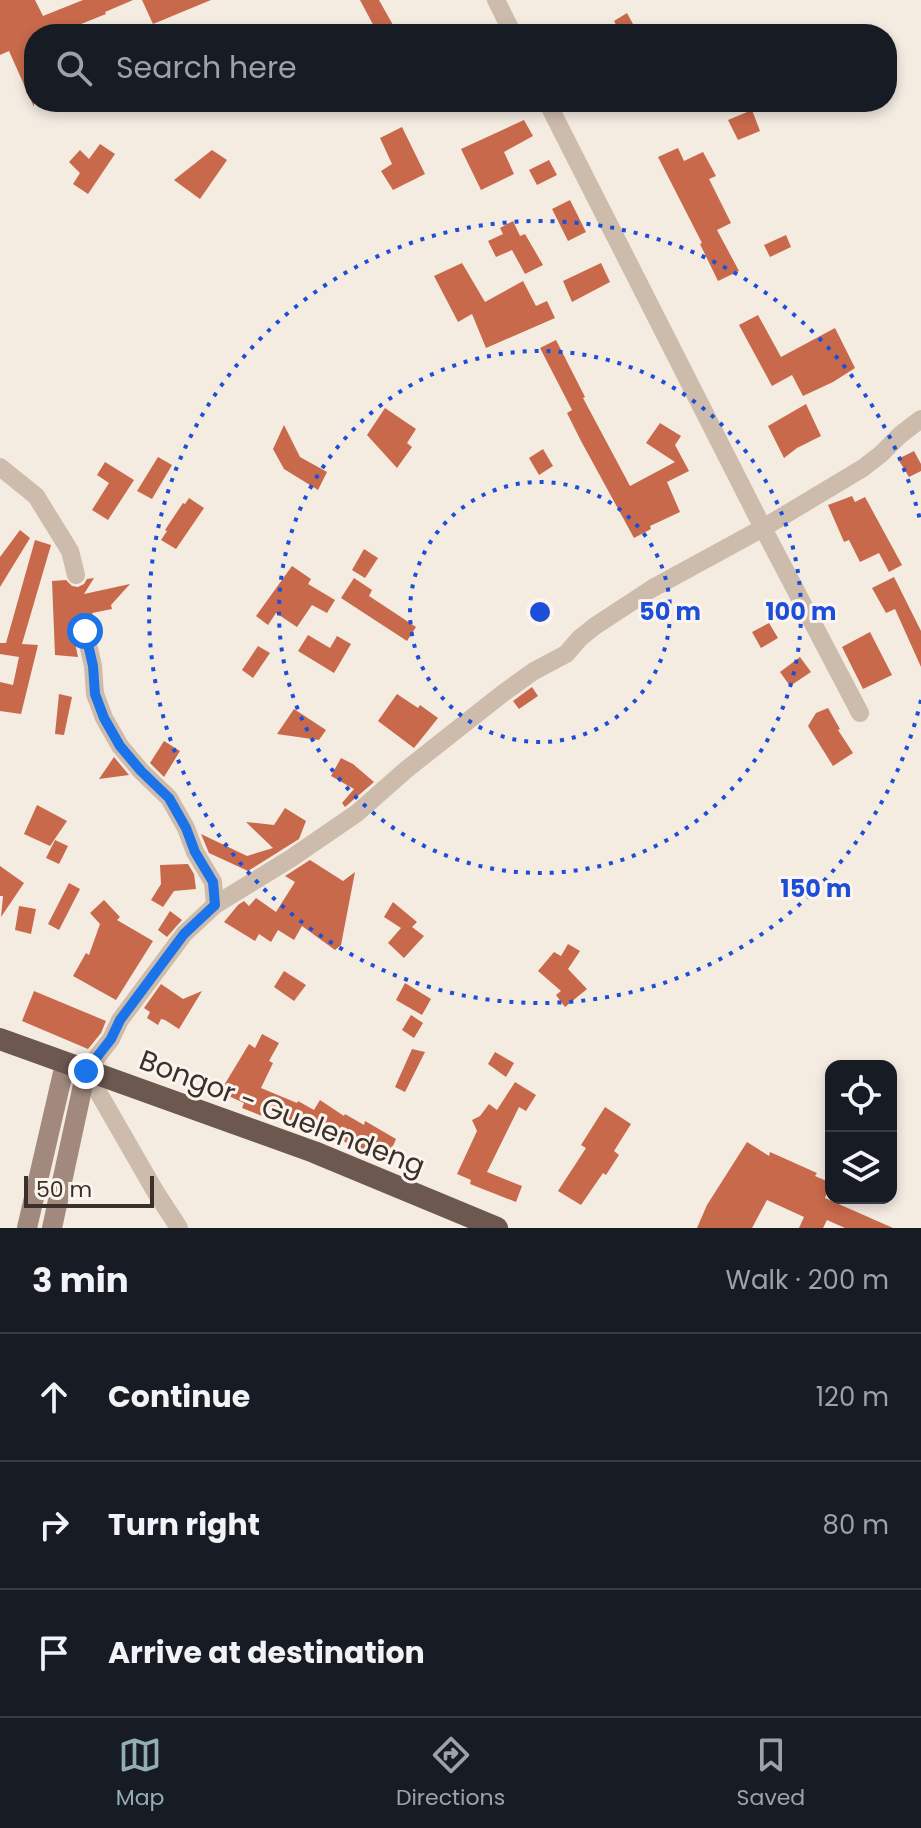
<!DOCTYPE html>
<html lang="en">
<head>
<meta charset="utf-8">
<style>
  :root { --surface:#171b24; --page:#20242c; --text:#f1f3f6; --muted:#9ea1a6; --line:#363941; --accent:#92aeb2 }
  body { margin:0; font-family:Poppins,sans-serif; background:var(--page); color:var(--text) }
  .controls { position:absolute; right:24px; bottom:24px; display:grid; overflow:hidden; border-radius:16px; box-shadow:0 4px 12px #0003 }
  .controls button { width:72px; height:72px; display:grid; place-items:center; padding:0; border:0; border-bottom:2px solid var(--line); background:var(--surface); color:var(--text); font:40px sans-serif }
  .scale { position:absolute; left:24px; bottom:20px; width:130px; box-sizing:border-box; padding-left:8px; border:4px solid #3b302b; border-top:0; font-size:22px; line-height:28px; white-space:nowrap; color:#3b302b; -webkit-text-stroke:6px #fbf5ee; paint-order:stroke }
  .stop { position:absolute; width:24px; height:24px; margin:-18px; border:6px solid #1a73e8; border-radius:50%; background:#fff }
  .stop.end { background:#1a73e8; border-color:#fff; box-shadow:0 2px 8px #0008 }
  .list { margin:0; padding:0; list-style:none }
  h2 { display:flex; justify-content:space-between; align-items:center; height:104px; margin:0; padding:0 32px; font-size:34px }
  h2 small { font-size:26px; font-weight:400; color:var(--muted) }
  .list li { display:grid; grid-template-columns:52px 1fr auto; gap:24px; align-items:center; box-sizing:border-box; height:128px; padding:0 32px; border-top:2px solid var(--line) }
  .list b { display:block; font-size:30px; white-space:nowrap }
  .list em { font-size:26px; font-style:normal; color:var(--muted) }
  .icon { flex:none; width:44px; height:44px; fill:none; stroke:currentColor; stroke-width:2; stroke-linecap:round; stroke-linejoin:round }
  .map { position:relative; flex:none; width:921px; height:1228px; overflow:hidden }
  .search { position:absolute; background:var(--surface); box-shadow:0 4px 12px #0003; left:24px; right:24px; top:24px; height:88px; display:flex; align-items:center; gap:20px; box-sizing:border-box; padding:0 28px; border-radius:32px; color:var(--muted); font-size:30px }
  .sheet { height:488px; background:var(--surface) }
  nav { display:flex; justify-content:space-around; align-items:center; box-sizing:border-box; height:112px; border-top:2px solid var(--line); background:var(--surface); font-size:22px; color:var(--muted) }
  nav a { display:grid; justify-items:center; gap:4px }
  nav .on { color:var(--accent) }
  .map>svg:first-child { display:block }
</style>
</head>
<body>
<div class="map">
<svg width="921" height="1228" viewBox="0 0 921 1228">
  <rect width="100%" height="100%" fill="#f4ebe1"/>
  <g fill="#c8694b">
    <polygon points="0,0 35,0 43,16 83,0 133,0 105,12 106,14 56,34 34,34 34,107 9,51 0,55"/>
    <polygon points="142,0 211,0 153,24"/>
    <polygon points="360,0 379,0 398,34 378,34"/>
    <polygon points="627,13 633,24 638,34 621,34 614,21"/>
    <polygon points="752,110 760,131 738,140 728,120"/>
    <polygon points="524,120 533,136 504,152 514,174 481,190 461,149"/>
    <polygon points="402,127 425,174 393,190 381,171 392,164 380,138"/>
    <polygon points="100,144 115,154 88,194 73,184 80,173 69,162 80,150 89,159"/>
    <polygon points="678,148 684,161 703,152 716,176 709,179 731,223 717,230 739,271 718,281 700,244 702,243 658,157"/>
    <polygon points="212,150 227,160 200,199 174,180"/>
    <polygon points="549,160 557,175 537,185 529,170"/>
    <polygon points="570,200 586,232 568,241 552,209"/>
    <polygon points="513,221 520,236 525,234 543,265 525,274 512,250 496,257 488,241 503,234 500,228"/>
    <polygon points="786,235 791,247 770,257 764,245"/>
    <polygon points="462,263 485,302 523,281 536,306 547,301 555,318 486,348 472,314 458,322 434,276"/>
    <polygon points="601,263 610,282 572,302 563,281"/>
    <polygon points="758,315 781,357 835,328 855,368 833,382 803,396 792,375 772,386 739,325"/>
    <polygon points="556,340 585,397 583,398 630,486 675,462 646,443 660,423 681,436 675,445 689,471 667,482 680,512 650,526 651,529 634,538 581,441 567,413 572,410 540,348"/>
    <polygon points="806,404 821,436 797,448 784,458 768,426"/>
    <polygon points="385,408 416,429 407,443 412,447 397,468 367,435"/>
    <polygon points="284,425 300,457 327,472 318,490 284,469 273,449"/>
    <polygon points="543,449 553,466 539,475 529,458"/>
    <polygon points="914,451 921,464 921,471 909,477 898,459"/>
    <polygon points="158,457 172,465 152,499 137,491"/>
    <polygon points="105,462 134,480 108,520 92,510 109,483 97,475"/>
    <polygon points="852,496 855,502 865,497 902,565 889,572 879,553 860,562 849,540 844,542 828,505"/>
    <polygon points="189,498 204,508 176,549 161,540 167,531 165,530 183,503 185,504"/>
    <polygon points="20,530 30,538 0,587 0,557"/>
    <polygon points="35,540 51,545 22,644 38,645 21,714 0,711 0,682 13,685 19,657 0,654 0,643 6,643"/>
    <polygon points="364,549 378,558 365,578 352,570"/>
    <polygon points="292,566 311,579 308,584 335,600 327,613 312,605 297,627 276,613 268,625 256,616"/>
    <polygon points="894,577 921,631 921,667 895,609 886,613 872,588"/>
    <polygon points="94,578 84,594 130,584 111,605 112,609 92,613 93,615 81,617 81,620 76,623 73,633 78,657 55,655 52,581 66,580 72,586 78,587 84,584 87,579"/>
    <polygon points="354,578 372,590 369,596 416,627 407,641 341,598"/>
    <polygon points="769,623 778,638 761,648 752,632"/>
    <polygon points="870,632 892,675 863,689 842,647"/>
    <polygon points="308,635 330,648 337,636 351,644 334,673 298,651"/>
    <polygon points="258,646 270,653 253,678 242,670"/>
    <polygon points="800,657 811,672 790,686 780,672"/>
    <polygon points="532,687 538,696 519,709 513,701"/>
    <polygon points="59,694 72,697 64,735 55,734"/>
    <polygon points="397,694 418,708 420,705 438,718 414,748 378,721"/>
    <polygon points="828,708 840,729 838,730 853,753 833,766 808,726 816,713"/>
    <polygon points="294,709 326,730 319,740 277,734"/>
    <polygon points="164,741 180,751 164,777 150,763"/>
    <polygon points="114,757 129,775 99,779"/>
    <polygon points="341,758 353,764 374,782 345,807 342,803 354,789 331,776"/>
    <polygon points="37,805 67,821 50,846 24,834"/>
    <polygon points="285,808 306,821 299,839 248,871 209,853 201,834 247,856 273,848 246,822 274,825"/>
    <polygon points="55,840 68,846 59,864 46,858"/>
    <polygon points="310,860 343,881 355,872 341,945 335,950 302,926 294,940 278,930 271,942 259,934 255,941 224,922 238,905 244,901 249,906 256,898 276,912 295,882 285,876"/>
    <polygon points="188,864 194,874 196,889 174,891 163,907 151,900 161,884 160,865"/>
    <polygon points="0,866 24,883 1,917 3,896 0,896"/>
    <polygon points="69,883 80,889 59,930 48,924"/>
    <polygon points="104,900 120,917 117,920 153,941 116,1000 73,976 86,953 89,955 100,924 90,913"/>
    <polygon points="393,902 417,922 412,927 424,936 404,958 388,943 401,928 384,917"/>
    <polygon points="19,906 36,909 31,934 15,930"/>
    <polygon points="170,911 182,920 167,937 158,930"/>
    <polygon points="568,944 580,951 568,969 587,989 565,1007 556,995 561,991 538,971 554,952 561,956"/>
    <polygon points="284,971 306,985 294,1001 274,987"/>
    <polygon points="405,983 431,999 422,1015 396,1000"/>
    <polygon points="161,984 183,999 202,991 179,1029 165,1020 161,1019 158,1025 147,1018 150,1012 144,1008"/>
    <polygon points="34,991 106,1021 101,1033 88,1049 22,1021"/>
    <polygon points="411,1015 423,1023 414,1038 402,1030"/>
    <polygon points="262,1034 279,1043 269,1061 273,1063 261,1088 297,1103 298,1101 314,1110 320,1100 344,1116 345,1114 364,1125 365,1121 396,1139 386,1162 366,1154 319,1127 314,1134 280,1114 277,1122 242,1108 244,1103 220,1092 249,1044 255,1048"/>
    <polygon points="412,1049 425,1052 405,1092 395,1087"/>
    <polygon points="495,1052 514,1063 506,1077 488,1064"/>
    <polygon points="515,1082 536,1095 526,1111 519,1107 487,1172 522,1186 516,1202 470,1184 471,1180 457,1174 477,1131 472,1120 480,1116 489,1104 497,1110"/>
    <polygon points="605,1107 631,1124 614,1151 619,1155 606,1175 603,1173 581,1205 558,1191 586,1148 581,1145"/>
    <polygon points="747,1142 769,1156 770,1152 817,1173 815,1176 831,1183 825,1198 893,1228 845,1228 827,1220 823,1228 799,1228 804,1217 767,1200 752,1228 697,1228 707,1205"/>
  </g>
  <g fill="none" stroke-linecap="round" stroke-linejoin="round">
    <g stroke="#cdbbac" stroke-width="18">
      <polyline points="496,0 513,34"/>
      <polyline points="547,102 763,528 860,713"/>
      <polyline points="0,467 36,496 70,551 76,575"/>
      <polyline points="85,631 93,666 95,694 104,718 120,746 141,771 169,798 186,828 195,852 213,882 215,905"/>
      <polyline points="179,1228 155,1191 86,1071 111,1039 120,1020 184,934 215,905 290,859 357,813 407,769 502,694 534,671 566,654 580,638 595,626 653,588 763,528 863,468 881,454 900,435 921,419"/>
    </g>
    <g stroke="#a18a7d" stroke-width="20">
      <polyline points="27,1228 65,1064"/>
      <polyline points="52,1228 86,1071"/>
    </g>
    <polyline stroke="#6c584f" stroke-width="22" points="0,1039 314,1152 497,1228"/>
  </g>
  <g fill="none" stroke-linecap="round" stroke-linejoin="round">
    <polyline stroke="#1a73e8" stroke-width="10" points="85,631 93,666 95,694 104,718 120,746 141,771 169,798 186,828 195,852 213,882 215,905 184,934 120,1020 111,1039 86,1071"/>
  </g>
  <g fill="none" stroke="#1d4ed8" stroke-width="4" stroke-dasharray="4 8">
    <circle cx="540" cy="612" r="130"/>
    <circle cx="540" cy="612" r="261"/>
    <path d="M921 700A391 391 0 1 1 921 524"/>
  </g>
  <g text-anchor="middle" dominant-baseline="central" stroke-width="6" stroke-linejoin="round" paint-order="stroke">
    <g font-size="28" fill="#3b302b" stroke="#fbf5ee">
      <text transform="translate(282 1113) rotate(21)">Bongor - Guelendeng</text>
    </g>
  </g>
  <circle cx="540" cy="612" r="12" fill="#1d4ed8" stroke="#fbf5ee" stroke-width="4"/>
  <g font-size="24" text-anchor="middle" font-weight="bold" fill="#1d4ed8" stroke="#fbf5ee" stroke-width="6" stroke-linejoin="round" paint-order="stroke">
    <text x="670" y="620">50 m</text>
    <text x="801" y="620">100 m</text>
    <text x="816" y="897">150 m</text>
  </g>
</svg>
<div class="controls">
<button><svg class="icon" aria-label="locate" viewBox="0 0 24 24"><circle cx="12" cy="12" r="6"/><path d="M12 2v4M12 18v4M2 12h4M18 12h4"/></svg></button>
<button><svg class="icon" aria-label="layers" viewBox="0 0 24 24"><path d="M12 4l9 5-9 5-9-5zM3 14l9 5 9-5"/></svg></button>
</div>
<div class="scale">50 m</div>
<div class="stop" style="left:85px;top:631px"></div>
<div class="stop end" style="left:86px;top:1071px"></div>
<div class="search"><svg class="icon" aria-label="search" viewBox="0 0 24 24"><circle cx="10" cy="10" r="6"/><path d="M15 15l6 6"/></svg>Search here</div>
</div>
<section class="sheet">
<h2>3 min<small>Walk · 200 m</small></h2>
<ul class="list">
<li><svg class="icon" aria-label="ahead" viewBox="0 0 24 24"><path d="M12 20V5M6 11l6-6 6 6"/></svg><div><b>Continue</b></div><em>120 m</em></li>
<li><svg class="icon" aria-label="right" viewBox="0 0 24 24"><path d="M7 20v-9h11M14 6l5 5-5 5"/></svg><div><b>Turn right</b></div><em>80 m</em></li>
<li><svg class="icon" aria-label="arrive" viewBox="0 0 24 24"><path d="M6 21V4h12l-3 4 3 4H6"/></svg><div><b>Arrive at destination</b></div></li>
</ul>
</section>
<nav>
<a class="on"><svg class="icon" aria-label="map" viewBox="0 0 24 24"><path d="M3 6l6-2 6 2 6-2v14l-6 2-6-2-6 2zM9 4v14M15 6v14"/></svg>Map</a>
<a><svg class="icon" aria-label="directions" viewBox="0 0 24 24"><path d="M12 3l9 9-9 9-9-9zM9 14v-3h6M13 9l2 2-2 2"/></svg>Directions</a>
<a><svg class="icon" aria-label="saved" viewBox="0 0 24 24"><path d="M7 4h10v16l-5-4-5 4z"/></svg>Saved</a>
</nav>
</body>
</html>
